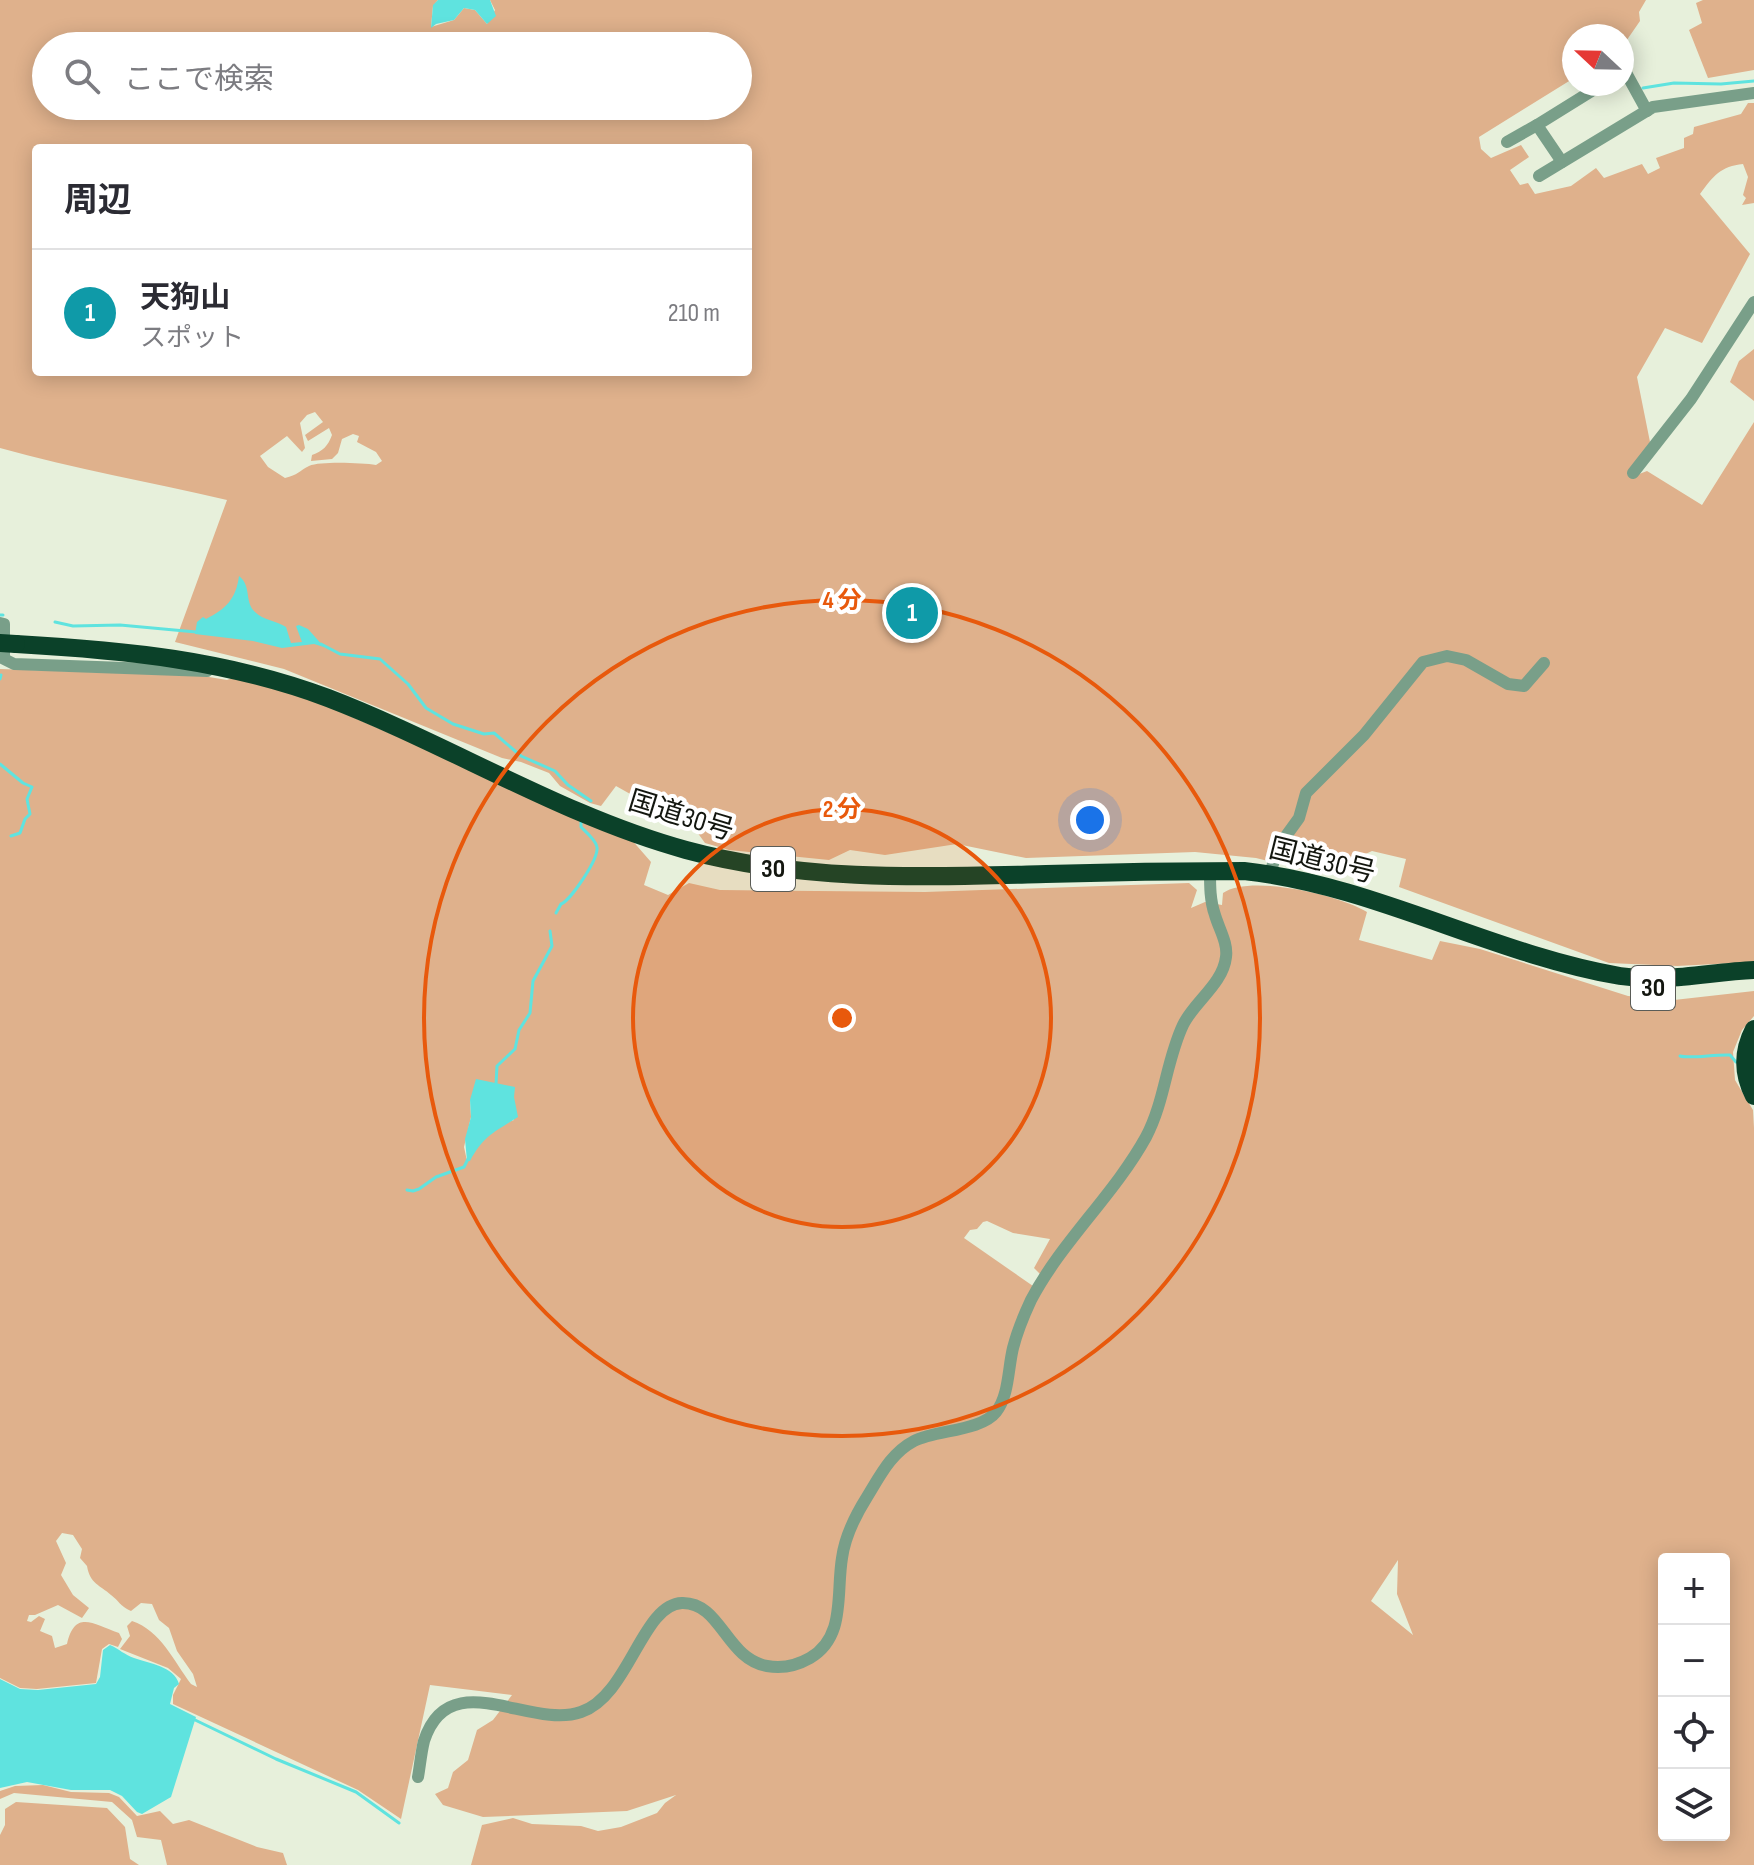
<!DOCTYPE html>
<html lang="ja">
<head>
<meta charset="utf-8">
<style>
  :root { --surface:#fff; --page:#f7f7f7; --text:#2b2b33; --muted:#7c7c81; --line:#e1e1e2; --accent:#111827 }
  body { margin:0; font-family:"Sofia Sans Condensed","Noto Sans JP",sans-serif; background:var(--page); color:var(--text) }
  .controls { position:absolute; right:24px; bottom:24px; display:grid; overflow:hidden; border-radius:8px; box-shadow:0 4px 20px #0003 }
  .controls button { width:72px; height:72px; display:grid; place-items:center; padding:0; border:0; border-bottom:2px solid var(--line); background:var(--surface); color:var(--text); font:40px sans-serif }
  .compass { position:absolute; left:1562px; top:24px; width:72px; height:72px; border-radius:50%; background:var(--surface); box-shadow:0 4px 20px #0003; rotate:292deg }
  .you { position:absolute; left:1090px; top:820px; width:28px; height:28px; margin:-20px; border:6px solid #fff; border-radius:50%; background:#1a73e8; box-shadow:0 0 0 12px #1a73e833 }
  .badge { display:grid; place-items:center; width:52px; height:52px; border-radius:50%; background:var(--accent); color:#fff; font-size:26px; font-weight:700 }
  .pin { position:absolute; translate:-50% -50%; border:4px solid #fff; box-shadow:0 2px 8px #0006 }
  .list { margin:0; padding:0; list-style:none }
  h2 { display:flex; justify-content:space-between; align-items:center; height:104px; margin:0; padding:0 32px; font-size:34px }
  h2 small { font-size:26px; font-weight:400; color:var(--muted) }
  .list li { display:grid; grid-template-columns:52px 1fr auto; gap:24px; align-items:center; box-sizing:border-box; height:128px; padding:0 32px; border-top:2px solid var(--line) }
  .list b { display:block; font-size:30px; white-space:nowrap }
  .list p { margin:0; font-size:26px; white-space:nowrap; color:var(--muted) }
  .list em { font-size:26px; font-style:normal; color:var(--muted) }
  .icon { flex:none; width:44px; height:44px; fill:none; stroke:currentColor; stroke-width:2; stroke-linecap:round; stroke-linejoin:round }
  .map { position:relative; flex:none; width:1754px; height:1865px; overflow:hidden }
  .search { position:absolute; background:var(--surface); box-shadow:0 4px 20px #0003; left:32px; top:32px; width:720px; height:88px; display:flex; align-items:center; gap:20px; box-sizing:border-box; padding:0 28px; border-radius:44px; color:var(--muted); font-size:30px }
  .panel { position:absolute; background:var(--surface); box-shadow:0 4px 20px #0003; left:32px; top:144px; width:720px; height:232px; border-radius:8px }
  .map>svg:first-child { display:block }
</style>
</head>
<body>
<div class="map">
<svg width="1754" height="1865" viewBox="0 0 1754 1865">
  <rect width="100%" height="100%" fill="#e7f0db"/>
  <g fill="#dfb18c" fill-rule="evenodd">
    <path d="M0,0H438L433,6L431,27L454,20L464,8L475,10L487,24L495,10L490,0H1646L1639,12L1640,21L1622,47V36H1574V78L1479,137L1481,149L1491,158L1521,145L1529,157L1510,170L1520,185L1528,183L1535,194L1571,186L1596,168L1604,178L1642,164L1648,174L1660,168L1656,158L1684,148V138L1693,134L1694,127L1741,114L1748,103H1754V203L1742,205L1746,198L1743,195L1748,177L1743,164C1721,166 1713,176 1700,194L1750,254L1702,343L1665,328L1637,377L1650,442L1634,476L1647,471L1702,505L1754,422V962L1677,966L1609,963L1399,887L1406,859L1372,851L1322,874L1256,858L1195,852L1026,858L957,844L885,855L850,850L829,860L729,850L705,843L697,832L695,821L648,804L616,786L601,806L590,803L560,786L549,773L521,762L502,758L284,669L175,642L227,500C151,482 75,469 0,448ZM46,46H738V106H46ZM36,148H748V372H36ZM315,412L323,422L305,435L308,441L329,428L332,435C328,446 323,451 312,455L311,461L332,459L338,453L342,439L353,434L359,436L357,442L376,452L382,461L376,465C362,463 321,461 309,466C299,471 298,475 285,478L268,467L260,456L287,436L302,452L305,448L300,423L307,415Z"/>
    <polygon points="1703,0 1754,0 1754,70 1708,78 1689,30 1702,23 1696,3"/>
    <polygon points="1754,349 1754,401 1730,382 1739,361"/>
    <path d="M0,669L203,676L227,680L238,676L309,698L631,839L651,862L644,885L668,895L689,883L720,890L925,892L1189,883L1197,890L1191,908L1205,902L1222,905L1223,893C1250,874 1340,895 1367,912L1359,940L1432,960L1440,941L1480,949L1628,996L1674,1000L1754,991V1016L1742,1030L1733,1052L1735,1080L1753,1110L1754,1128V1865H471L482,1825L513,1818L532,1824L581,1826L598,1831L621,1827L657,1813L665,1803L676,1795L627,1811L483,1817L443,1805L435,1794L448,1788L453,1772L468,1760L477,1730L493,1720L512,1695L430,1685L401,1819L358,1790L173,1704V1695L181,1679L168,1668L120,1649L130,1636L127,1626L132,1621C161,1631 173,1660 191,1684L197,1687L193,1674L177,1651L169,1628L159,1620L152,1604L141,1603L131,1611C119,1605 120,1602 111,1595C100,1585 90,1584 87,1566L80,1558L82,1549L73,1535L62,1533L56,1541L66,1563L61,1575L73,1595L89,1608L82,1618L58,1605L35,1615H29L27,1621L31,1622L39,1616L45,1619L40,1631L52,1636L55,1648L67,1644C75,1609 93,1624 119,1633L122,1639L118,1647L109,1644L102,1649L96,1683L37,1689L20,1688L0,1678ZM514,1097V1120C501,1124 488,1135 479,1144C473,1150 474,1155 467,1161L464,1147L471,1117L470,1100ZM987,1221L1013,1233L1050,1239L1034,1268L1040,1274L1033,1286L964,1238L970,1230L977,1229L983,1222ZM1664,1559H1724V1835H1664ZM1398,1560L1397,1594L1413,1635L1371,1601Z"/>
    <polygon points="43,1785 71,1792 109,1793 119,1797 137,1816 160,1811 173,1824 189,1820 257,1847 283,1853 287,1865 167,1865 161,1840 137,1837 132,1820 112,1802 14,1793 0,1799 0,1791 15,1786"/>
    <polygon points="16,1802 107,1808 125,1827 130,1859 139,1865 0,1865 0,1835 5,1825 5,1809"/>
  </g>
  <g fill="#5fe3df">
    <polygon points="438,0 490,0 496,16 487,24 475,10 464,8 454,20 436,24 431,28 433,5"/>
    <path d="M239,576C252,586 244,602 255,612C263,620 277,621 286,627L291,643L302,642L296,626L299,625L308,629L324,647L314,644L282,648L253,641L195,634L197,622L203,617L206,619C226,609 236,599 239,576Z"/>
    <path d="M476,1079L515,1087L514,1097L518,1117C495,1132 484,1135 470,1161H467L465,1139L471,1117L470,1100Z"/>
    <path d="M110,1645C119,1649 125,1655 134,1658C150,1664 174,1666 179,1684L174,1688L170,1704L196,1717L171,1797L142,1814L137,1812L122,1796L110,1790H71L27,1782L0,1788V1679L20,1689L38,1690L96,1684L100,1677L103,1650Z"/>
  </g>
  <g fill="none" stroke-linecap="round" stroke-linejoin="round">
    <g stroke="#5fe3df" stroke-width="3">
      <polyline points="1643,88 1674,83 1721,84 1754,81"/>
      <polyline points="0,615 3,615"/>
      <polyline points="55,622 73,626 120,625 196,632"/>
      <polyline points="321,644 340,654 380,659 408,684 426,708 453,724 484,734 494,733 521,756 555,771 568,785 591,801"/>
      <polyline points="0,679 1,675"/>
      <polyline points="0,764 23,783 32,787 27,799 30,814 25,819 20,833 11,836"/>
      <path d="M556,913L561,904C570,901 599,859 597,847C596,840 586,832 581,827V822"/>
      <path d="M1680,1056C1691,1059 1715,1054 1730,1055L1736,1062"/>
      <polyline points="496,1084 497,1066 515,1049 519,1030 530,1013 533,981 552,946 550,931"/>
      <polyline points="407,1190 413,1191 419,1189 436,1177 464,1167 468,1159"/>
      <polyline points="193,1719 276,1759 356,1792 399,1823"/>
    </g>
    <g stroke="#799f89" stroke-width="12">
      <polyline points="1622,72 1625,71 1647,111"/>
      <polyline points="1507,142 1537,125"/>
      <polyline points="1562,162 1537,125 1603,84"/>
      <polyline points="1539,176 1653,107 1754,93"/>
      <polyline points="1633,473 1691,399 1754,302"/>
      <polyline points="0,623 4,624 4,659 14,664 207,671"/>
      <polyline points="1270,874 1278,847 1299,818 1306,793 1364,735 1423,662 1447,656 1466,660 1508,684 1524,686 1544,663"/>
      <path d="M418,1777C420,1766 421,1753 424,1741C449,1663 529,1730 581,1712C629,1696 642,1604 682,1603C721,1602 726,1659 767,1666C783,1669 796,1666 810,1658C846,1637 836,1594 842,1558C845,1536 855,1516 867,1497C880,1476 891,1453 914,1441C936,1430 981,1431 996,1412C1009,1396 1008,1368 1013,1348C1017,1332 1024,1315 1031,1300C1062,1241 1114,1195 1146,1137C1165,1101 1166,1061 1183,1025C1194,1002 1223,984 1226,957C1228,943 1219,929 1215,915C1210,901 1210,886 1210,871"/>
    </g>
    <g stroke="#0b4129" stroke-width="18">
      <path d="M16,644C123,650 227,660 328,698C448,744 562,816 686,850C804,882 925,877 1046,874C1112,872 1178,871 1244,871C1374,885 1492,954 1620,976C1665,983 1709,972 1754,970"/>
      <path d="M1754,1029C1742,1052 1742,1073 1754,1096"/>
    </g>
    <polyline stroke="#0b4129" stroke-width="18" points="0,643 16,644"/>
  </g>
  <circle cx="842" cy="1018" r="209" fill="#e8590c" fill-opacity=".12"/>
  <g fill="none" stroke="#e8590c" stroke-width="4">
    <circle cx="842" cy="1018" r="209"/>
    <circle cx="842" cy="1018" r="418"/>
  </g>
  <g text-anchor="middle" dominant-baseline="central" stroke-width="8" stroke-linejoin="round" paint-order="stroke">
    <g fill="#fff" stroke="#5a5c57" stroke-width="2">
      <rect x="751" y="847" width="44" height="44" rx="6"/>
      <rect x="1631" y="966" width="44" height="44" rx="6"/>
    </g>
    <g font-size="26" font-weight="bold" fill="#13160f">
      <text x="773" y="869">30</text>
      <text x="1653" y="988">30</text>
    </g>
    <g font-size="28" fill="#13160f" stroke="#fff">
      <text transform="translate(681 816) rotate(17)">国道30号</text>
      <text transform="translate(1322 861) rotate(14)">国道30号</text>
    </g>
  </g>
  <circle cx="842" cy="1018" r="12" fill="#e8590c" stroke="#fff" stroke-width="4"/>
  <g font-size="24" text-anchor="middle" font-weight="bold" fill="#e8590c" stroke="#fff" stroke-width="8" stroke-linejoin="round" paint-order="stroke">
    <text x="842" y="608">4 分</text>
    <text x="842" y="817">2 分</text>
  </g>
</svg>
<div class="controls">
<button>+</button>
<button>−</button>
<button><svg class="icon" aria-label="locate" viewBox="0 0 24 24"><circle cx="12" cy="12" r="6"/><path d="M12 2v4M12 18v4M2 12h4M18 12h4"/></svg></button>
<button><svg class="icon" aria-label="layers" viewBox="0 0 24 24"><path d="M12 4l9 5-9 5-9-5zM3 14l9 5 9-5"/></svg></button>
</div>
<svg class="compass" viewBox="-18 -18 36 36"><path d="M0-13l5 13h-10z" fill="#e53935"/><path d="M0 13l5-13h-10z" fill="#7c7c81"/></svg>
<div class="you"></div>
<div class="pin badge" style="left:912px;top:613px;background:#0f9aa8">1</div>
<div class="search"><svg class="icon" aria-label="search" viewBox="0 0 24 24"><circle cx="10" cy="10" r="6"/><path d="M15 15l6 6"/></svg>ここで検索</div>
<section class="panel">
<h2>周辺<small></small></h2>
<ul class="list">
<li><span class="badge" style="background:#0f9aa8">1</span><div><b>天狗山</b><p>スポット</p></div><em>210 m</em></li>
</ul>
</section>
</div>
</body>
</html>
